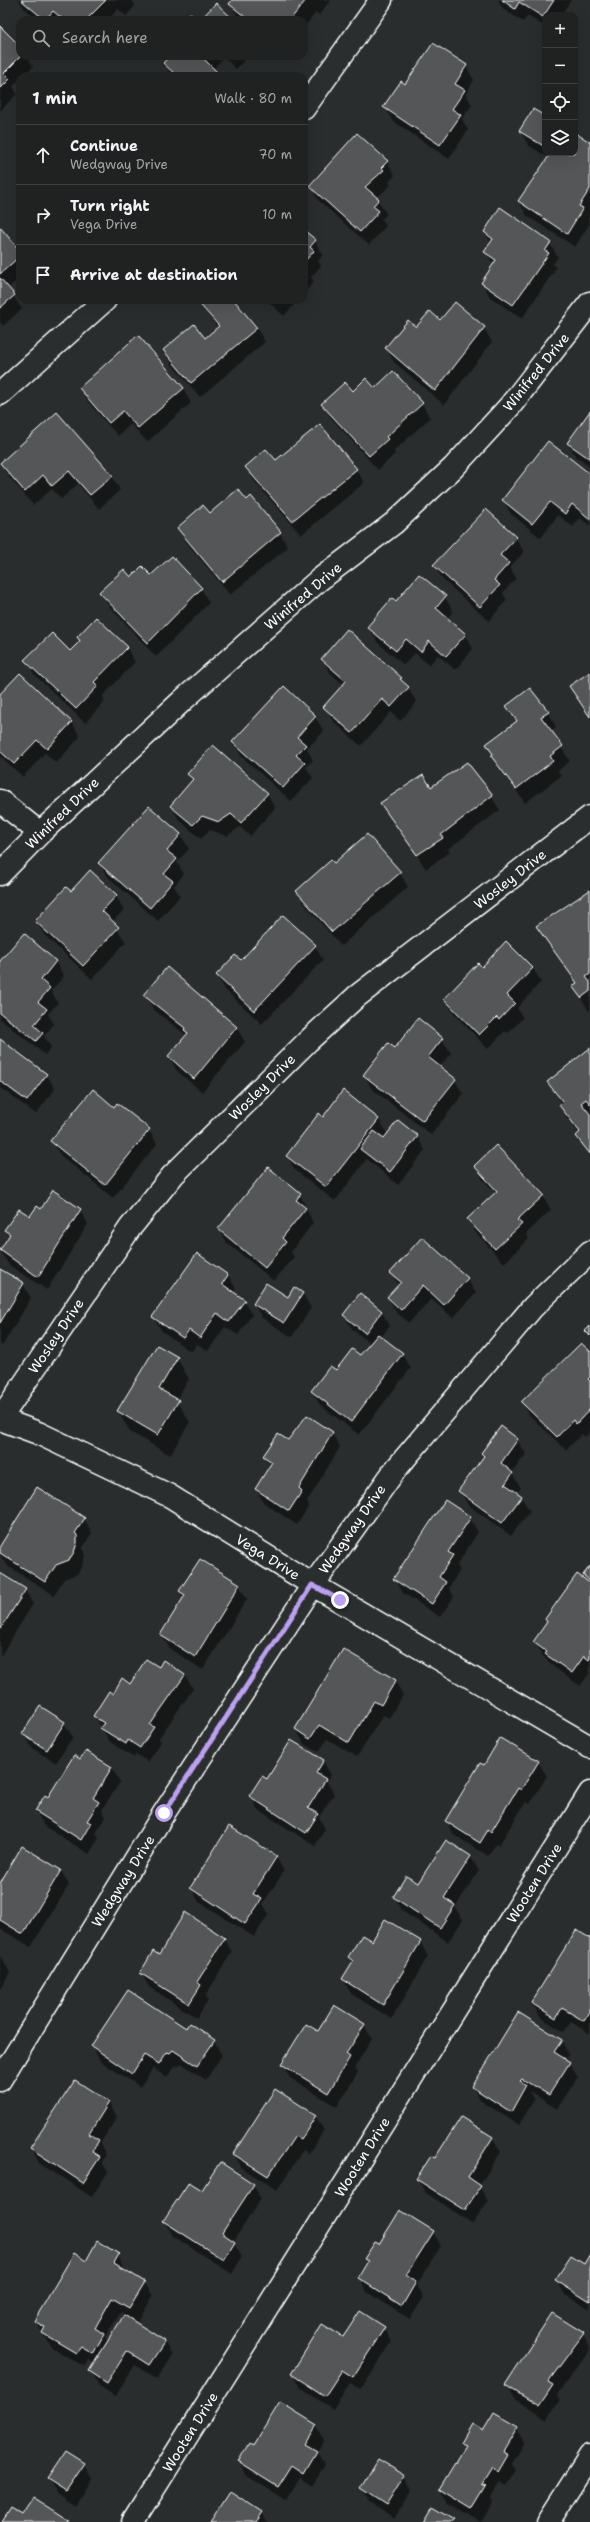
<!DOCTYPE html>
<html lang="en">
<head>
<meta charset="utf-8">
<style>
  :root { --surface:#202222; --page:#282a2a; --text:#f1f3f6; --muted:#a2a4a5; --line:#3d3f40 }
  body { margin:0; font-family:"Shantell Sans",sans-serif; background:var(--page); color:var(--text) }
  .controls { position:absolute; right:12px; top:12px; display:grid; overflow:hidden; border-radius:8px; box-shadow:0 4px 16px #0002 }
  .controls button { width:36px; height:36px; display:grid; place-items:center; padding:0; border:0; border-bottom:1px solid var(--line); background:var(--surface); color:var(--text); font:20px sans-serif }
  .stop { position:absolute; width:12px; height:12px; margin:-9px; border:3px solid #bca0f2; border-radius:50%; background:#fff }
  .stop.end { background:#bca0f2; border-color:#fff; box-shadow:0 1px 4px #0008 }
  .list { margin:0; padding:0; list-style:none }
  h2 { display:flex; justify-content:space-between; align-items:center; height:52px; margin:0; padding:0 16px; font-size:17px }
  h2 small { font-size:13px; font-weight:400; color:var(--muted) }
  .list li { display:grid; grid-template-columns:26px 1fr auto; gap:12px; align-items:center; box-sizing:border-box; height:60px; padding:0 16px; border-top:1px solid var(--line) }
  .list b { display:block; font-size:15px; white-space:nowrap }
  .list p { margin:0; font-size:13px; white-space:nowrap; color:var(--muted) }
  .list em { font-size:13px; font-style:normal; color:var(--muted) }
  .icon { flex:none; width:22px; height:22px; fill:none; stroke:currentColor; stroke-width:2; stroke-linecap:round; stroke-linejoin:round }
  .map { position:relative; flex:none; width:590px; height:2522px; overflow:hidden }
  .search { position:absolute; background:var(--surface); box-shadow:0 4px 16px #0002; left:16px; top:16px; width:292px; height:44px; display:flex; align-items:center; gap:10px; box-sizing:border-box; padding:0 14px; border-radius:12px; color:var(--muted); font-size:15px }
  .panel { position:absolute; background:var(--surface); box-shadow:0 4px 16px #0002; left:16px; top:72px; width:292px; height:232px; border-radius:12px }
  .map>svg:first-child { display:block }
</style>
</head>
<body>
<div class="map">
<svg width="590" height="2522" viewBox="0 0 590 2522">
  <rect width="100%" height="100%" fill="#2a2d2e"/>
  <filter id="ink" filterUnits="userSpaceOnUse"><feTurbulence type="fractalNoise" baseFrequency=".025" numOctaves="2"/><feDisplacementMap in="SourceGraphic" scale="8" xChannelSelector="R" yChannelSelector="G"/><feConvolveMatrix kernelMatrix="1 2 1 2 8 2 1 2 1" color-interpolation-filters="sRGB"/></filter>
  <g filter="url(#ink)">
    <g fill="#0007">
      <polygon points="19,0 132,0 135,6 126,16 118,9 108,20 38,20 24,8"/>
      <polygon points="233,0 331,0 319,15 316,13 304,27 304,20 240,20 230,4"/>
      <polygon points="498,0 571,0 561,15 545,15 545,27 528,16 523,22 503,9"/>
      <polygon points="0,28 20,56 27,56 33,67 23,76 20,76 20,79 13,86 17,94 0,111"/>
      <polygon points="171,56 248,56 236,69 224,57 213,69 220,76 172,76 164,63"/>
      <polygon points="466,66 474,80 466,94 472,105 462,119 468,130 449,159 393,121 385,107 405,85"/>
      <polygon points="545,117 545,153 575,153 575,135 590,144 590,216 588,219 590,223 575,247 527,216 519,202 549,158 528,145 520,131"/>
      <polygon points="387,161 395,175 389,182 391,185 376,198 387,214 382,219 386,226 369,245 318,200 310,186"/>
      <polygon points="0,229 20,252 20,278 8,288 22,309 3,326 0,322"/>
      <polygon points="304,231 315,241 323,255 318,261 321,266 311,277 314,282 304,293"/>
      <polygon points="485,232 550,243 558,257 553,264 556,268 522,319 490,297 482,283 494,266 486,252 491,244"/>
      <polygon points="197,300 233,300 257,328 265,342 200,397 172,365 164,350 205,339 218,328"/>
      <polygon points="267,300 298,300 284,316"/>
      <polygon points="440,321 484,328 492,342 444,405 394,362 386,348 417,329"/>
      <polygon points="80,388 183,388 191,403 147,442 131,424 118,436 88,402"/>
      <polygon points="375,389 422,404 430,418 394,451 395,454 378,470 331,418 323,404 353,392"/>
      <polygon points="590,412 590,467 576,457 568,443"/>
      <polygon points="57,414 112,476 120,490 99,509 78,484 61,499 52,489 33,505 9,477 1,463"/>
      <polygon points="276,462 356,469 364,483 301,535 254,481 246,467"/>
      <polygon points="590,475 590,526 580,518 573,527 558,515 541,538 511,514 503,500"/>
      <polygon points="247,501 280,533 288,547 230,595 186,542 178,528"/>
      <polygon points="516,538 524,552 510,567 516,578 503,593 507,600 489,621 443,580 434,566"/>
      <polygon points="151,577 201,588 209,603 156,657 109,606 100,592"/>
      <polygon points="445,597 453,611 447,619 465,634 473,649 455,670 438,655 429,665 415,653 404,665 377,642 369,627 396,602"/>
      <polygon points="127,648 135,662 103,696 105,701 85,723 34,674 26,660 71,652"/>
      <polygon points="322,659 401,678 417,702 400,721 391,712 361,746 333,721 325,707 344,685 330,673"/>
      <polygon points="590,673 590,718 570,687"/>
      <polygon points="0,701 72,722 80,737 56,763 45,753 23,777 0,756"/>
      <polygon points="507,706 548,712 556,727 550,731 570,761 558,771 561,776 525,803 492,756 517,723"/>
      <polygon points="315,717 324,731 307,749 313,760 306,767 313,778 291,801 241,756 233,742"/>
      <polygon points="473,768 500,810 448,849 450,852 426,869 382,803 431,788"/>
      <polygon points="189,774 267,793 275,808 250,836 240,827 227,836 210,830 201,839 179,820 171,806 193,781"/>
      <polygon points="149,807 181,835 189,849 177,862 184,874 174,886 180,896 158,921 108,877 99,863"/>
      <polygon points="400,873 408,887 341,946 305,905 297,891"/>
      <polygon points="590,891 590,1011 589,1011 573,986 577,984 538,926"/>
      <polygon points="71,892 116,896 124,910 112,922 126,942 92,979 44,935 36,921"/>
      <polygon points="315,946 323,960 262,1024 225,990 217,975 241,962"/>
      <polygon points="55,961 64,976 51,991 58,1003 48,1014 54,1024 44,1036 51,1047 45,1055 0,1019 0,963"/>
      <polygon points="167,968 237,1028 245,1042 202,1092 177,1071 169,1057 187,1036 153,1009 145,995"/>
      <polygon points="533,968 541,982 517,1008 523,1018 508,1033 505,1031 488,1049 453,1013 445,999"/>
      <polygon points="442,1039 451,1053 439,1068 455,1080 463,1094 431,1135 372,1089 364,1075 395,1049"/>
      <polygon points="0,1040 47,1075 55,1089 36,1114 0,1088"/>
      <polygon points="590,1049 590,1156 577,1136 580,1134 568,1120 560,1106 562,1104 548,1083"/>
      <polygon points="114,1108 149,1130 157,1144 113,1198 60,1155 52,1141"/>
      <polygon points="323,1118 379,1119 388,1135 417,1136 425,1150 398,1185 367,1159 335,1201 295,1170 287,1156"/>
      <polygon points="475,1166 543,1196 551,1210 526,1234 529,1239 504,1263 476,1233 468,1219 495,1193 483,1180"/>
      <polygon points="300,1194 313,1223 291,1252 294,1257 274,1281 227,1243 219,1229"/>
      <polygon points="41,1210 80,1210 88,1224 47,1290 9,1265 0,1251 9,1237 5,1230"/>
      <polygon points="422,1239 467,1279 476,1293 453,1318 431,1299 409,1323 396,1312 388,1298 399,1286 391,1273"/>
      <polygon points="0,1270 23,1284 31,1298 3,1345 0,1345"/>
      <polygon points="228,1275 236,1289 233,1293 244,1301 252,1315 238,1335 225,1327 208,1351 197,1344 191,1352 162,1331 153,1317"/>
      <polygon points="294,1288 303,1294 311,1308 292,1337 262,1318 254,1304 288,1298"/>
      <polygon points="360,1295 382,1312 390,1326 381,1337 402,1354 411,1368 359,1435 320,1405 312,1391 336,1372 360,1356 371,1344 352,1329 344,1315"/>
      <polygon points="590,1352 590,1432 585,1437 582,1434 566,1450 530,1416 522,1402"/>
      <polygon points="177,1358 189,1379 176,1400 190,1422 170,1455 130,1432 118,1411"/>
      <polygon points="501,1428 517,1440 526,1454 512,1473 521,1488 517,1493 521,1497 530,1511 511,1536 468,1505 460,1491 484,1457 482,1453"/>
      <polygon points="332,1433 340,1447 307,1502 309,1506 297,1525 264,1503 256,1489 271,1467 264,1456 289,1442"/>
      <polygon points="84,1518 92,1533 83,1547 85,1557 82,1566 77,1574 64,1579 54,1595 6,1565 0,1555 0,1548"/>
      <polygon points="470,1518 478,1532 457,1565 460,1570 449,1588 454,1597 440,1617 403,1593 395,1579"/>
      <polygon points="590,1567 590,1673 580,1686 555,1668 543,1656 535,1642 588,1582 584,1575"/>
      <polygon points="0,1574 25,1590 33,1604 0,1657"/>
      <polygon points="239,1585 247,1599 203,1670 170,1649 161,1635 184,1598 180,1592"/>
      <polygon points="159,1668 185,1675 193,1689 159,1738 161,1742 148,1762 136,1754 134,1758 110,1742 94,1716 113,1695"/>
      <polygon points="395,1681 403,1695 389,1718 383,1715 357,1757 327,1739 319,1752 304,1744 296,1729"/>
      <polygon points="64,1723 73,1737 56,1763 32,1748 24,1734"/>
      <polygon points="501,1739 538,1762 547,1776 530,1804 526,1802 499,1845 496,1844 488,1856 454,1835 446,1821"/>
      <polygon points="81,1761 112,1768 120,1782 102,1810 106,1817 96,1833 99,1838 89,1854 44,1826 36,1811"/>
      <polygon points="323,1761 331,1775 327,1782 334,1794 319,1817 325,1829 315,1846 258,1810 250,1796 268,1780"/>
      <polygon points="446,1841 471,1857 479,1871 455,1907 463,1920 448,1942 402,1911 394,1897 418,1884"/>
      <polygon points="23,1848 61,1871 69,1885 31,1947 0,1929 0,1884"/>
      <polygon points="276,1857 284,1871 263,1904 269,1914 254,1937 199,1902 191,1888"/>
      <polygon points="224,1938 232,1952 206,1995 208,2000 197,2018 149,1987 141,1973 159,1956"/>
      <polygon points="590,1939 590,2034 571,2022 564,2032 540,2017 532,2003"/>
      <polygon points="372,1942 420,1942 428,1956 392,2019 351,1994 343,1979 352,1964 349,1958"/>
      <polygon points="0,1956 10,1972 0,1989"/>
      <polygon points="364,2025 372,2039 355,2067 358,2072 337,2107 290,2078 282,2064 318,2032"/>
      <polygon points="186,2029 214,2041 222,2055 206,2080 181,2063 178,2067 176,2065 167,2078 153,2068 140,2087 100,2061 92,2046"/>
      <polygon points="561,2040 569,2055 566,2060 578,2077 557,2109 529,2091 534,2100 519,2125 481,2101 473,2087"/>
      <polygon points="75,2081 109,2103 117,2117 100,2144 106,2155 102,2162 108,2172 92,2197 39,2163 31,2148"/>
      <polygon points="315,2116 324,2130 309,2153 303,2150 277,2190 242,2168 234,2154"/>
      <polygon points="493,2138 501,2152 479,2186 488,2201 473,2224 426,2193 417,2179"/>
      <polygon points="253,2184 261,2199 233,2242 242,2257 232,2274 173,2236 164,2221 203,2191"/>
      <polygon points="433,2232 441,2246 417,2285 424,2297 410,2319 367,2292 359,2278 368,2263 366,2259 379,2246"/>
      <polygon points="118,2255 125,2271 144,2282 153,2296 138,2322 121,2312 105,2337 108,2343 164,2341 172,2355 158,2379 135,2365 115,2396 99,2386 91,2371 95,2364 89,2360 85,2367 51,2347 35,2321 86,2262"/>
      <polygon points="590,2256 590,2310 565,2295 557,2280 584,2266"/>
      <polygon points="384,2328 392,2342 361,2390 350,2383 333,2409 300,2388 292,2374 343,2339"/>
      <polygon points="583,2334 590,2350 557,2395 560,2400 547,2420 515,2399 507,2385"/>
      <polygon points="316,2425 324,2440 317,2452 325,2466 312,2486 300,2478 286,2500 247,2476 239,2462 253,2447"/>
      <polygon points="517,2428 525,2442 512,2464 516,2470 507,2486 500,2482 491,2497 493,2501 481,2522 448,2504 440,2489 465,2448 462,2443 484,2432"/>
      <polygon points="84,2464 92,2478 75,2505 57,2493 48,2479"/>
      <polygon points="404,2476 412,2490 394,2519 369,2503 361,2489"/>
      <polygon points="261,2513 267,2522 211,2522"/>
    </g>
    <g fill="#555758" stroke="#fff">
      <polygon points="21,0 106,0 86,20 64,20 53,11 45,20"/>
      <polygon points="232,0 306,0 290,20 249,20 229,4"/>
      <polygon points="502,0 554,0 543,17 519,2 515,9"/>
      <polygon points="216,3 234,20 200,20"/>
      <polygon points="190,13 197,20 183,20"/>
      <polygon points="0,26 20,46 21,56 4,73 10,79 0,89"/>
      <polygon points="433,43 467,65 455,84 465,90 452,109 461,115 440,145 383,107 401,81 405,84"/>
      <polygon points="170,56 205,56 203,58 221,76 177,76 163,63"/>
      <polygon points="533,109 545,116 545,147 519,131"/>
      <polygon points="357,133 388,161 381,168 384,170 365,187 379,199 373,206 379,211 360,232 309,186"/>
      <polygon points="575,133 590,142 590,189 579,206 583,208 567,234 518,201 551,153 575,153"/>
      <polygon points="500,207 551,242 545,251 549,253 513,305 481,283 496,260 484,252 493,239 484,232"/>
      <polygon points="0,227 20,251 20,256 0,274"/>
      <polygon points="304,230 316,240 310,247 314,251 304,262"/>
      <polygon points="0,278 15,295 0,308"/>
      <polygon points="196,300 234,300 257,328 191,383 163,350 194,324 205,338 219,326"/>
      <polygon points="455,302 485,327 435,391 385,348 408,320 416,327 430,311 440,320"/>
      <polygon points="138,335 184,388 138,428 123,411 109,423 79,388"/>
      <polygon points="393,371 423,403 386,437 388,439 369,456 321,404 345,382 353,391 366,378 375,388"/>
      <polygon points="590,411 590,459 567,443"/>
      <polygon points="57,412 113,476 90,495 69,471 52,486 43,475 25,492 0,463"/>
      <polygon points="320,424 357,469 292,521 245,467 266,449 276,460"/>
      <polygon points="548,441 590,474 590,519 572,504 565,514 550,502 532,524 502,500"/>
      <polygon points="238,489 247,500 251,496 281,532 222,582 177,528 203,505 210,513"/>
      <polygon points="486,509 517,537 500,555 509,563 494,580 500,585 480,607 433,565"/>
      <polygon points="172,556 202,588 148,643 99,592 124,569 131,577 142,566 151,575"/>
      <polygon points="419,574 446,596 436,608 466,634 446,656 429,641 421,652 406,639 396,651 367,627 392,598 396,601"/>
      <polygon points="96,617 128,647 94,682 98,686 76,709 24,660 52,633 70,651 80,641 77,637"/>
      <polygon points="347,629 402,678 400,679 409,687 391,707 382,699 352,733 323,707 346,681 321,659"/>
      <polygon points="590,672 590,717 569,686"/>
      <polygon points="20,673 72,722 47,749 37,740 14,764 0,751 0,694"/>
      <polygon points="284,686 316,716 297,737 306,745 296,755 305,763 283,788 232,742"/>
      <polygon points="530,688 549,712 541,717 563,746 550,756 553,761 516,789 491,756 493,754 486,744 517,721 506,706"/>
      <polygon points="213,745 268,793 241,823 231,814 219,822 202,816 193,825 170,806 193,779 187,774"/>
      <polygon points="467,762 493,795 441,835 443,838 417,855 380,803 423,775 431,787"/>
      <polygon points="149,806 181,834 167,851 177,859 164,874 173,881 150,908 98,863"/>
      <polygon points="367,834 401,872 332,932 296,891 331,860 334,863"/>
      <polygon points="90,870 117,895 102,911 119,927 83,966 35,921 66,887 71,891"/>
      <polygon points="590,890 590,974 586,977 590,982 590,991 581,998 572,986 577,983 536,926"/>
      <polygon points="283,915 316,945 254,1011 216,975 235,955 241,960"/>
      <polygon points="24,933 56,961 41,980 50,988 38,1002 47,1009 34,1025 43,1033 36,1041 0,1013 0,961"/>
      <polygon points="506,941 533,968 507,995 515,1003 499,1020 497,1017 479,1035 444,999 478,963 482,967"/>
      <polygon points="167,967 237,1027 194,1079 168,1056 188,1033 184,1030 185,1028 143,995"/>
      <polygon points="418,1018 443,1038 428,1057 456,1079 423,1121 363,1075 388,1043 395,1048"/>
      <polygon points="0,1039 47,1074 27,1101 0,1081"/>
      <polygon points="590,1048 590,1104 586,1099 581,1103 590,1114 590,1154 576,1136 580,1132 559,1105 563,1102 547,1082"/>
      <polygon points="93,1089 114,1107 117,1103 150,1129 105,1185 50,1141"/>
      <polygon points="343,1090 379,1119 326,1187 286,1156 319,1113 323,1117"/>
      <polygon points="398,1120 418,1136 390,1172 360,1149 374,1131 384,1138"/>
      <polygon points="496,1145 544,1195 517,1220 522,1224 495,1249 467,1219 497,1191 474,1166"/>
      <polygon points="268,1167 301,1194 296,1200 306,1208 282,1238 286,1242 265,1268 218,1229"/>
      <polygon points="53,1190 81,1209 38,1277 0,1250 10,1234 4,1230 19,1209 30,1216 37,1206 41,1209"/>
      <polygon points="422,1237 468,1278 444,1305 423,1285 401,1310 387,1297 401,1282 390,1273"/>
      <polygon points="197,1253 228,1275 222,1284 245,1300 229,1322 217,1313 200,1338 189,1330 183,1338 152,1317"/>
      <polygon points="0,1269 24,1283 0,1323"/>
      <polygon points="266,1283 288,1297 294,1287 303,1293 284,1323 253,1304"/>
      <polygon points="360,1293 382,1311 365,1333 343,1315"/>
      <polygon points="590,1326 590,1336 585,1331"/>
      <polygon points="378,1334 403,1353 351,1422 311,1391 330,1366 336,1370 352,1349 360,1355"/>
      <polygon points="581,1343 590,1351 590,1377 588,1379 590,1381 590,1409 576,1424 573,1420 557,1437 521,1402"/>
      <polygon points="157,1345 178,1357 159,1389 179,1400 158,1435 117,1411"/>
      <polygon points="307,1415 333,1432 299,1488 302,1491 289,1511 255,1489 272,1462 263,1456 278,1434 288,1440"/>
      <polygon points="501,1426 518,1439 501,1463 513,1473 505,1484 522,1496 502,1523 458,1491 484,1456 481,1453"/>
      <polygon points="37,1487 85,1518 75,1533 77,1535 77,1543 74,1552 69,1560 56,1565 45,1582 0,1553 0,1546"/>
      <polygon points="445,1500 471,1517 448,1552 453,1555 439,1577 446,1582 432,1604 393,1579"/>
      <polygon points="200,1559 240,1584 195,1657 160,1635 185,1595 179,1591"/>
      <polygon points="590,1566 590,1581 583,1575"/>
      <polygon points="0,1573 26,1589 0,1630"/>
      <polygon points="577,1574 590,1583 590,1658 589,1660 584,1656 572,1673 545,1654 547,1652 533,1642 547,1622 545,1619"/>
      <polygon points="343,1649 396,1680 381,1705 374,1701 349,1743 319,1725 310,1739 295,1729"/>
      <polygon points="146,1659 159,1667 163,1660 185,1675 150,1725 154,1727 140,1748 128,1740 126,1744 100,1728 104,1723 93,1716 109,1691 113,1694 122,1678 130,1684"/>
      <polygon points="40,1706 65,1722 47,1750 22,1734"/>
      <polygon points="500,1738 539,1761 521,1790 518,1788 491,1832 488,1830 480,1843 445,1821 480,1763 484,1765"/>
      <polygon points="291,1740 324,1760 316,1773 326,1779 308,1808 318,1814 306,1833 249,1796 262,1776 267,1779"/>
      <polygon points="86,1751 112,1767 93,1798 99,1802 87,1821 91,1823 81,1840 35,1811 45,1795 48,1797 74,1755 80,1759"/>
      <polygon points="229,1826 277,1856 253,1894 262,1899 245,1924 190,1888"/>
      <polygon points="446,1840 471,1856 444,1898 455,1905 440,1928 393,1897 406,1876 418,1883"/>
      <polygon points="22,1846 61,1870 23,1934 0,1920 0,1883"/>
      <polygon points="185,1912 225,1938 197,1982 201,1985 189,2004 140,1973 153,1951 159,1955"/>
      <polygon points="385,1919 421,1941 383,2005 342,1979 353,1961 348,1957 362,1935 372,1941"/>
      <polygon points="576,1930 590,1938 590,2012 584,2021 562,2008 556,2018 531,2003"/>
      <polygon points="128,1990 186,2028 189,2023 215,2040 197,2066 173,2050 170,2053 167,2052 159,2064 144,2055 132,2074 91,2046"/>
      <polygon points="334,2005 365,2024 346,2054 350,2057 328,2093 281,2064 306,2024 318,2031"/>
      <polygon points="518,2012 562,2040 554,2052 570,2062 549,2095 522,2079 520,2081 526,2085 511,2112 472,2087"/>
      <polygon points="75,2080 109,2102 89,2134 99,2140 92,2152 100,2157 83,2183 30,2148"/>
      <polygon points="275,2089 316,2115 301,2140 295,2136 268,2176 233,2154"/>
      <polygon points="461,2117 493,2137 468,2177 481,2186 465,2210 416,2179 431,2156 435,2158"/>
      <polygon points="220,2162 254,2184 222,2233 235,2242 224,2260 163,2221 189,2182 202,2190"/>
      <polygon points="400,2210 434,2231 406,2275 416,2282 402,2306 358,2278 368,2261 364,2259 375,2242 379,2244"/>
      <polygon points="97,2241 119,2254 114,2263 145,2282 129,2308 112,2298 95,2328 104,2334 93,2354 81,2347 76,2353 42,2333 45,2327 34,2321 74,2253 86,2261"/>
      <polygon points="590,2254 590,2302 555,2280 571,2256 584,2264"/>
      <polygon points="360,2311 385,2327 353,2377 342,2370 325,2396 291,2374 322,2324 343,2337"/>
      <polygon points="552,2313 584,2333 548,2382 553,2385 539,2406 505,2385"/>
      <polygon points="124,2315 165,2341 149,2365 127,2351 107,2383 89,2371"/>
      <polygon points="280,2402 317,2425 305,2444 317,2451 304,2473 292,2465 278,2487 238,2462 249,2443 253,2446"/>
      <polygon points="494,2413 518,2427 503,2452 508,2455 498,2472 492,2468 482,2484 486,2486 472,2509 439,2489 466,2445 461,2443 472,2424 483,2431"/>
      <polygon points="66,2451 85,2463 66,2491 47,2479"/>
      <polygon points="378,2459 405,2475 386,2506 360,2489"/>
      <polygon points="230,2491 262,2512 255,2522 210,2522"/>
      <polygon points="32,2497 68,2520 67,2522 2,2522 11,2508 21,2514"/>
      <polygon points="433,2507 455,2520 453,2522 424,2522"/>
    </g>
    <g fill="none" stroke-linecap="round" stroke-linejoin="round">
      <g stroke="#fff" stroke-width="25">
        <g id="minor">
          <polyline points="304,108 381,0"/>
          <polyline points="0,394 105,300"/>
          <polyline points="0,801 40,833"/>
          <polyline points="0,874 40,833 183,700 319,580 394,523 453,468 510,406 590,303"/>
          <polyline points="0,1419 130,1228 173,1175 308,1041 356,997 590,817"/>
          <polyline points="0,1419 38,1433 170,1496 313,1585 590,1747"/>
          <polyline points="0,2080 164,1813 313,1585 395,1470 533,1307 590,1252"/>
          <polyline points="133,2522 590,1793"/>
          <polyline points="548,2522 590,2456"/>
        </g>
      </g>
      <use href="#minor" stroke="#2a2d2e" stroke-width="22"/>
    </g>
  </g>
  <g fill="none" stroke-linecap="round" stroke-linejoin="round" filter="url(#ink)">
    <polyline stroke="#bca0f2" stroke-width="5" points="164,1813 312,1585 340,1600"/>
  </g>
  <g text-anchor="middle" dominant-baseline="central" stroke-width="3.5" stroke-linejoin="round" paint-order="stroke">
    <g font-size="14" fill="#fff" stroke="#2a2d2e">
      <text transform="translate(536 372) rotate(-51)">Winifred Drive</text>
      <text transform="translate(303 596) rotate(-40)">Winifred Drive</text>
      <text transform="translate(62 813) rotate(-44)">Winifred Drive</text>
      <text transform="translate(510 879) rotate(-38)">Wosley Drive</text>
      <text transform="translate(262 1087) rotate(-45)">Wosley Drive</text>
      <text transform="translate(56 1336) rotate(-56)">Wosley Drive</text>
      <text transform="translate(352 1529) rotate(-55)">Wedgway Drive</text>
      <text transform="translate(268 1557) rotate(32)">Vega Drive</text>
      <text transform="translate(123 1881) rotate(-58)">Wedgway Drive</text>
      <text transform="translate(534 1883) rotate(-58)">Wooten Drive</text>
      <text transform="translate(362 2157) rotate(-58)">Wooten Drive</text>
      <text transform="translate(190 2432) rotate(-58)">Wooten Drive</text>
    </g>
  </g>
</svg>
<div class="controls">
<button>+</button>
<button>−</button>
<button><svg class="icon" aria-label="locate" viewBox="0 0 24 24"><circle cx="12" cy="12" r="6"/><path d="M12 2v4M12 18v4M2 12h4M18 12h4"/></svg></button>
<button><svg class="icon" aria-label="layers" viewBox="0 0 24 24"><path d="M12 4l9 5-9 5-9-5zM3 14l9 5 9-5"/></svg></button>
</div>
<div class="stop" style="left:164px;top:1813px"></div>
<div class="stop end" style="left:340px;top:1600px"></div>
<div class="search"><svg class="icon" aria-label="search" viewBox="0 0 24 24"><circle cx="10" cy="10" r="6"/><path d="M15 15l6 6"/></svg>Search here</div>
<section class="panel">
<h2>1 min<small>Walk · 80 m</small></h2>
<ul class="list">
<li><svg class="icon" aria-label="ahead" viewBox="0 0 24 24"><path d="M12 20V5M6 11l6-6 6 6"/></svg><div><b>Continue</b><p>Wedgway Drive</p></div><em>70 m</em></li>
<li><svg class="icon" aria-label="right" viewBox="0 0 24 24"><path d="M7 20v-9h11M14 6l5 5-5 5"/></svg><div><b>Turn right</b><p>Vega Drive</p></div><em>10 m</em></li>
<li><svg class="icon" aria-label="arrive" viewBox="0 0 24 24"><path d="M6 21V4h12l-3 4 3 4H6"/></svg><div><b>Arrive at destination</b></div></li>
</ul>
</section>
</div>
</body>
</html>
